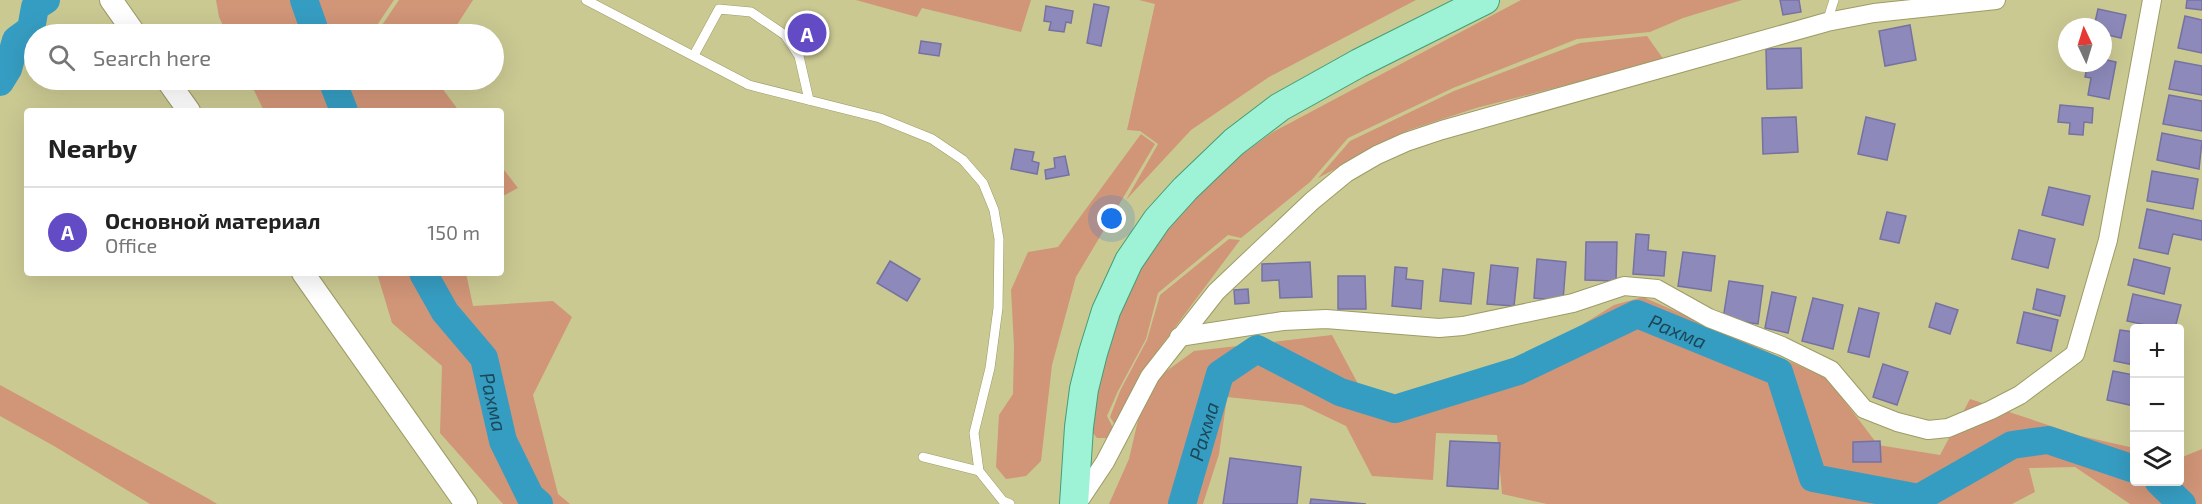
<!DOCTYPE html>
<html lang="en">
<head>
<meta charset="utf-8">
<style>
  :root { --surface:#fff; --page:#f6f6f6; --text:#222; --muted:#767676; --line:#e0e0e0; --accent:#624bc4 }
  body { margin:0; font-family:"Exo 2",sans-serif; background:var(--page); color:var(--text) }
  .controls { position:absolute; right:18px; bottom:18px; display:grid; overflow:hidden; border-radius:6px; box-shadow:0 6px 24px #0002 }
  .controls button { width:54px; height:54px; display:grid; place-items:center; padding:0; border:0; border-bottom:2px solid var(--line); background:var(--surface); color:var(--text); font:30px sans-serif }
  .compass { position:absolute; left:2058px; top:18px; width:54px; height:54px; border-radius:50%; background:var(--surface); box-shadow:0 6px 24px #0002; rotate:356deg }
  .you { position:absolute; left:1112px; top:219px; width:21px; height:21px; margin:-15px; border:4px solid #fff; border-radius:50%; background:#1a73e8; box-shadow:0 0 0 9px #1a73e833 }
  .badge { display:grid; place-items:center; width:39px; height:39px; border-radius:50%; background:var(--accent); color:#fff; font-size:20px; font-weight:700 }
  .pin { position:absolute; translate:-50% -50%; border:3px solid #fff; box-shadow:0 2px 6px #0006 }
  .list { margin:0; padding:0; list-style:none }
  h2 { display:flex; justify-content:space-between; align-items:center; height:78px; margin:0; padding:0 24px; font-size:26px }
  h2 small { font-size:20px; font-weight:400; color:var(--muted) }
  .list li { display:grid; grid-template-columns:39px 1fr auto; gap:18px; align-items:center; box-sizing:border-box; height:90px; padding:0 24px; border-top:2px solid var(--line) }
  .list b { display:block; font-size:22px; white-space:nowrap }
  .list p { margin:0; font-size:20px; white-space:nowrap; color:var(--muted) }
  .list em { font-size:20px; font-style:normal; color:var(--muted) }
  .icon { flex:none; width:33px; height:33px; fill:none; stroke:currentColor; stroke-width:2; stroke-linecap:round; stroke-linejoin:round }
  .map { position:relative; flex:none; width:2202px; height:504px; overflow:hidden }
  .search { position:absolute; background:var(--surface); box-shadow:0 6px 24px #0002; left:24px; top:24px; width:480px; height:66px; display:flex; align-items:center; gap:15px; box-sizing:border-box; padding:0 21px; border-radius:33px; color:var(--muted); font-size:22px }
  .panel { position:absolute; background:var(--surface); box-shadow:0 6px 24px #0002; left:24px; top:108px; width:480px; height:168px; border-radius:6px }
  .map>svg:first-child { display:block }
</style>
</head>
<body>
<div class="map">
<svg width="2202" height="504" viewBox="0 0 2202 504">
  <rect width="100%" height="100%" fill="#cbc992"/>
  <g fill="#d19578">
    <polygon points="216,0 301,0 302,34 227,34 219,17"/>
    <polygon points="304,0 394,0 371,34 304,34"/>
    <polygon points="399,0 473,0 451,34 376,34"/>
    <polygon points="856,0 1031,0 1021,32 922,8 917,17"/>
    <polygon points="1139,0 1416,0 1269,77 1191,130 1126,200 1158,144 1140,131 1127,130 1155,4"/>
    <polygon points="1521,0 1742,0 1683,18 1650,32 1577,39 1453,88 1348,138 1310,182 1241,238 1228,235 1158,293 1146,339 1118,391 1107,416 1113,428 1108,438 1097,438 1089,428 1103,343 1164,223 1210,178 1273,132"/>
    <polygon points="1647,36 1664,60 1476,108 1409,130 1318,178 1350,141 1454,91 1580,43"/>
    <polygon points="249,80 436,80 459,111 264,111"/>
    <polygon points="1141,134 1155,144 1076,277 1052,365 1041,461 1026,476 1006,479 996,467 999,415 1013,394 1014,346 1011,290 1028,252 1058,247"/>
    <polygon points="501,166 518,188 501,197"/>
    <polygon points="1229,239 1240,240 1149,362 1115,425 1110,417 1120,391 1147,340 1160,295"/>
    <polygon points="377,273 466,273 473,306 553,301 572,317 533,395 558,494 570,504 503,504 440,433 442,366 392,323"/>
    <polygon points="1643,297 1827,378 1878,445 1940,455 1970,399 2081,436 2134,448 2134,482 2180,482 2180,458 2202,449 2202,504 2130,504 2075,467 2029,468 2035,492 2012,504 1547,504 1502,494 1497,435 1436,433 1433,480 1372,476 1346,426 1302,405 1227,397 1219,454 1203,504 1109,504 1129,459 1146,386 1194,351 1332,335 1373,412 1470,372 1517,365 1614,305"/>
    <polygon points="0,385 209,499 217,504 150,504 54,446 0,416"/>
  </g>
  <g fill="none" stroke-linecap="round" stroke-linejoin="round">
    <g stroke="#369dc2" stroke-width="28">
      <polyline points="304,0 316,34"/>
      <polyline points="332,80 344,111"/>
      <polyline points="0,82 8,69 16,40 31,29 35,7 46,0"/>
      <path id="s1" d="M423,273L445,312L484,358L503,441L530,496L539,504"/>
      <polyline points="2159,482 2182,504"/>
      <path id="s2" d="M1182,504L1220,374L1257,349L1340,392L1395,409L1518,371L1637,314L1779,372L1813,478L1919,498L2012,445L2048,440L2134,469"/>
    </g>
  </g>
  <g fill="#8d8abb" stroke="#7572a2" stroke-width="1.5">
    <polygon points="1780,0 1799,0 1801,12 1783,15"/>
    <polygon points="2187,0 2202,0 2202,10 2186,8"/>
    <polygon points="1094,4 1109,7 1101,46 1087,43"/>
    <polygon points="1046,6 1073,11 1071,23 1066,22 1064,32 1049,30 1051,22 1044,21"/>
    <polygon points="2098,9 2126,15 2121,38 2103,34 2103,27 2094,27"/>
    <polygon points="2185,16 2202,20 2202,53 2178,48"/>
    <polygon points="1910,25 1916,60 1885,66 1879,31"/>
    <polygon points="921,41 941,44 939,56 919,53"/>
    <polygon points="1801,48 1802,88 1767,89 1766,49"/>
    <polygon points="2103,59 2116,62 2109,99 2088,95 2091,78 2085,77 2088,63 2103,63"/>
    <polygon points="2175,61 2202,66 2202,95 2169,89"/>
    <polygon points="2169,95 2202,101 2202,131 2163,124"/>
    <polygon points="2060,105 2093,108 2092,123 2084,122 2083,135 2069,134 2070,123 2058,122"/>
    <polygon points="1796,117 1798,152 1763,154 1762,118"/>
    <polygon points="1866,117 1895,124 1887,160 1858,154"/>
    <polygon points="2162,133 2202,141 2199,169 2157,160"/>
    <polygon points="1015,149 1034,152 1032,161 1039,163 1037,174 1011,169"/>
    <polygon points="1065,156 1069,175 1046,179 1045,170 1055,168 1054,158"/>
    <polygon points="2152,171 2198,179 2193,209 2147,201"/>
    <polygon points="2049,187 2090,196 2083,225 2042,215"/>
    <polygon points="2147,209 2202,221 2202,240 2173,234 2168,254 2139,248"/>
    <polygon points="1887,212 1906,216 1899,243 1880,239"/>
    <polygon points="2019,230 2055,239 2048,268 2012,259"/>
    <polygon points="1636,234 1649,235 1648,250 1666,252 1664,276 1633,274"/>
    <polygon points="1586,242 1617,242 1616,281 1585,280"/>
    <polygon points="1683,252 1715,256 1711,291 1678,286"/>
    <polygon points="1537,259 1566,262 1563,301 1534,298"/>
    <polygon points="2134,259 2170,268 2164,294 2128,285"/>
    <polygon points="890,261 920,279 907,301 877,283"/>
    <polygon points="1310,262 1312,297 1280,298 1279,280 1262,281 1262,264"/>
    <polygon points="1491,265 1518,268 1514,306 1487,304"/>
    <polygon points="1395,267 1407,268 1406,279 1423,281 1421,309 1392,306"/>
    <polygon points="1443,269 1474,273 1471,304 1440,301"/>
    <polygon points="1338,276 1365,276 1366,309 1338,309"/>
    <polygon points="1729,281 1763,286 1758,324 1723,319"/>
    <polygon points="1248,289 1249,303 1235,304 1234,290"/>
    <polygon points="2037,289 2065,296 2060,316 2033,309"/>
    <polygon points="1772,292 1796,297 1788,333 1765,328"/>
    <polygon points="2133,294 2181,305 2175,328 2160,328 2127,321"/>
    <polygon points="1813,298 1843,305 1833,349 1802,341"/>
    <polygon points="1936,303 1958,310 1950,334 1929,327"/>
    <polygon points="1859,308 1879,313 1869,357 1848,352"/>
    <polygon points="2024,312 2058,320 2051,351 2017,343"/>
    <polygon points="2120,330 2134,332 2134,365 2114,361"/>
    <polygon points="1883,364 1908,372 1897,405 1873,397"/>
    <polygon points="2113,371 2134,375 2134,406 2107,400"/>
    <polygon points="1450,441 1500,443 1498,489 1447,486"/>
    <polygon points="1880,441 1881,462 1853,462 1853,442"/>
    <polygon points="1230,458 1301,467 1297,504 1223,504"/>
    <polygon points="1311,499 1366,504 1310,504"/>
  </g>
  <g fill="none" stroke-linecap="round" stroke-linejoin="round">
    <g stroke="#9d9c66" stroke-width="10">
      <g id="service">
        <polyline points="586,0 749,85 880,118 932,139 963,160 983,183 994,210 999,239 998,308 990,368 974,433 979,471 1003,501 1010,504"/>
        <polyline points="1827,22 1834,0"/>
        <polyline points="694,55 719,9 751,12 785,35 799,56 809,100"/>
        <polyline points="923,457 979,471"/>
      </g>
    </g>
    <g stroke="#9d9c66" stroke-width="20">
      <g id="minor">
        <polyline points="1179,337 1283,321 1326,319 1439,328 1463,326 1573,303 1624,286 1657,289 1709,318 1782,346 1831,370 1864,409 1897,422 1928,430 1948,428 1991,410 2020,395 2075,354 2108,240 2152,0"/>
        <polyline points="1077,504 1105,462 1150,376 1216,292 1312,201 1346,173 1377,155 1406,142 1442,130 1827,22 1874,13 1996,0"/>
      </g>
    </g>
    <g stroke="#9d9c66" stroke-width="24">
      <g id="tertiary">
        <polyline points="111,0 135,34"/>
        <polyline points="167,80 189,111"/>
        <polyline points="303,273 466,504"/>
      </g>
    </g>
    <g stroke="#439d78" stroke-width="30">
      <polyline id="primary" points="1074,504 1079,427 1084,389 1093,353 1106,311 1129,261 1157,220 1185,189 1234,142 1280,107 1359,63 1485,0"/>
    </g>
    <use href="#service" stroke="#fff" stroke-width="9"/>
    <use href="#minor" stroke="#fff" stroke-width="18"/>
    <use href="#tertiary" stroke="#fff" stroke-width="22"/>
    <use href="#primary" stroke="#9ef2d5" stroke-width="28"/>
  </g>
  <g text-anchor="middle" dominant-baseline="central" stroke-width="4.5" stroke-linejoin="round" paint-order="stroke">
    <g font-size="20" font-style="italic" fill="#1c4758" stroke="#cbc992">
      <text stroke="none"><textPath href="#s2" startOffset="636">Рахма</textPath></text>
      <text stroke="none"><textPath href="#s1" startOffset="150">Рахма</textPath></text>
      <text stroke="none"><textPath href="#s2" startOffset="76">Рахма</textPath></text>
    </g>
  </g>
</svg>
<div class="controls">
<button>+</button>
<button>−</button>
<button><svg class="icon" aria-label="layers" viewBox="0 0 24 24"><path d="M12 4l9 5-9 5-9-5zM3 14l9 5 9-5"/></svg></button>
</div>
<svg class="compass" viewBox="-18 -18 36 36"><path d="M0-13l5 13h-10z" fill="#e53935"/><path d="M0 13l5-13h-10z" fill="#767676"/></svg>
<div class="you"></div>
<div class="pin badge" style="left:807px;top:33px">A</div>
<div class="search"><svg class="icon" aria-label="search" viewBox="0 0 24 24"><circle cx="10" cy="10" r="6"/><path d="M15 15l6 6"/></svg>Search here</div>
<section class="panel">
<h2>Nearby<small></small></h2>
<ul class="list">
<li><span class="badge">A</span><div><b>Основной материал</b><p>Office</p></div><em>150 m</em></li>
</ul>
</section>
</div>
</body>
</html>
